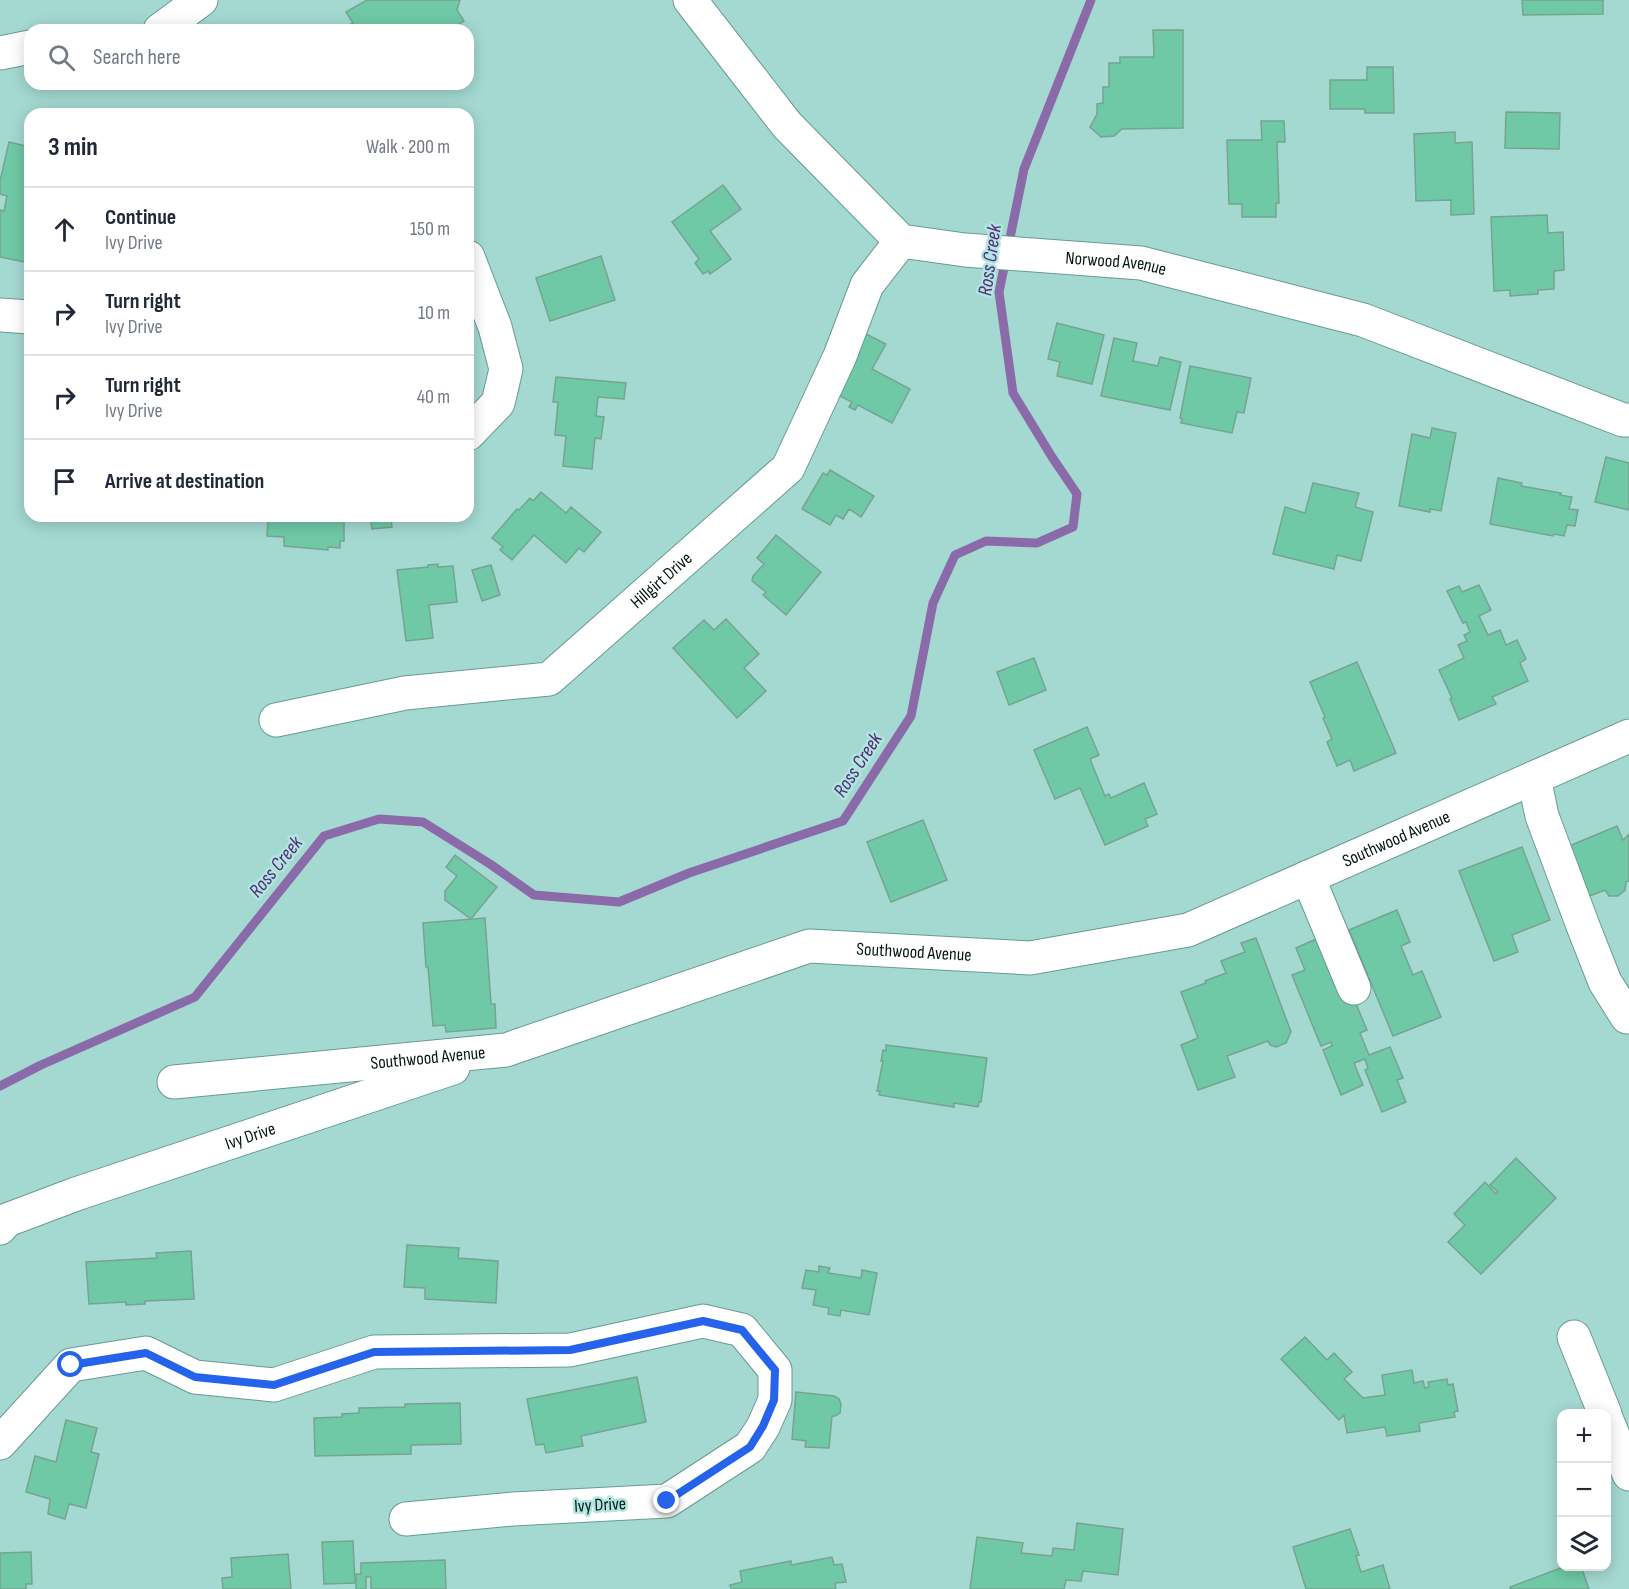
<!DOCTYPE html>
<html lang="en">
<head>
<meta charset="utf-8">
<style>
  :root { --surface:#fff; --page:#f2f2f3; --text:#1f2937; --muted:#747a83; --line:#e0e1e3 }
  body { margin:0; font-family:"Sofia Sans Condensed",sans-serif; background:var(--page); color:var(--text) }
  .controls { position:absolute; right:18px; bottom:18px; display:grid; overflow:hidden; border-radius:12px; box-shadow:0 3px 15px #0003 }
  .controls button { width:54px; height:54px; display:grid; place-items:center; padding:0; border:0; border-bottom:2px solid var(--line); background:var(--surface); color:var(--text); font:30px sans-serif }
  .stop { position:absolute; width:18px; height:18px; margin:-14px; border:4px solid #2563eb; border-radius:50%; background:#fff }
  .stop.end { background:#2563eb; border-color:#fff; box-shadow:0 2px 6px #0008 }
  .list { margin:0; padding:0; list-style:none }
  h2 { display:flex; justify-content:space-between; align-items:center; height:78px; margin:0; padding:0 24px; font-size:26px }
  h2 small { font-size:20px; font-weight:400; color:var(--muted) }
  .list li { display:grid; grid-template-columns:39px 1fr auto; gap:18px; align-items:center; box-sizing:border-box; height:84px; padding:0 24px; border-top:2px solid var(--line) }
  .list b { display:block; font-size:22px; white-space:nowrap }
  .list p { margin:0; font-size:20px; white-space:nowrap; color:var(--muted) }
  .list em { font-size:20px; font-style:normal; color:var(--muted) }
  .icon { flex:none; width:33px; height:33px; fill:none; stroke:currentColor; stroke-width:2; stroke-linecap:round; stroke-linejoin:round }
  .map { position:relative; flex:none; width:1629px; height:1589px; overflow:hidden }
  .search { position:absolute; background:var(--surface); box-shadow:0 3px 15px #0003; left:24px; top:24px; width:450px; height:66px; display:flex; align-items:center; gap:15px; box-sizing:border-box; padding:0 21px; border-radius:18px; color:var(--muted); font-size:22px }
  .panel { position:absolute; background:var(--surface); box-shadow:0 3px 15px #0003; left:24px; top:108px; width:450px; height:414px; border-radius:18px }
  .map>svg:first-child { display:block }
</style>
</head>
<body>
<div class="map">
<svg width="1629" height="1589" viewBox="0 0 1629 1589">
  <rect width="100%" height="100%" fill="#a4d9d2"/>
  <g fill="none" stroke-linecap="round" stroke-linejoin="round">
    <polyline stroke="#8a6aa9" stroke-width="9" points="0,1086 41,1065 195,997 324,836 379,819 423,822 490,864 534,895 619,902 689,873 843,821 911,716 933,603 955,555 986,541 1037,543 1073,527 1077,494 1052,457 1013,393 999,292 1024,169 1091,0"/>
  </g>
  <g fill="#6fc9a7" stroke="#77a391" stroke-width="1.5">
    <polygon points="367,0 460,0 457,10 464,21 450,30 431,30 429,27 424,30 340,30 353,23 346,12"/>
    <polygon points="1522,0 1603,0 1603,14 1523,15"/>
    <polygon points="1153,30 1183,30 1183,128 1122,129 1114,136 1101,137 1090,127 1097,114 1097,104 1103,103 1103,87 1109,87 1109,63 1120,63 1120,57 1154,57"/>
    <polygon points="1367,67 1393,67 1394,113 1365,113 1365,109 1330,109 1330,80 1367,80"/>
    <polygon points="1506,112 1560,113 1559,149 1505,148"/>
    <polygon points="1261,121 1284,121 1285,142 1277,142 1279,203 1276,203 1276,217 1242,217 1242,204 1229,204 1227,140 1262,140"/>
    <polygon points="1455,132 1455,143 1472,142 1474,214 1451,215 1451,200 1416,201 1414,134"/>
    <polygon points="9,142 30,147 30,263 0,257 0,210 4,211 7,196 0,194 0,181"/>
    <polygon points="723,185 741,209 710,231 731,259 710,274 708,271 703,274 695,263 699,259 672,222"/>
    <polygon points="1547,215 1548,233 1563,232 1564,270 1554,271 1554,289 1538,290 1538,294 1510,296 1510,290 1494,291 1491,217"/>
    <polygon points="601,256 615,300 550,321 536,278"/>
    <polygon points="1057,323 1104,335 1092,384 1057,376 1060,362 1048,359"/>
    <polygon points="860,331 886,344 872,369 910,389 892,423 858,405 855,410 849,407 852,402 828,390"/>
    <polygon points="1114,338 1137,343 1133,361 1158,366 1160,357 1181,362 1170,410 1101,396"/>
    <polygon points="1190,366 1251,378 1244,413 1237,412 1232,433 1181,423 1182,419 1180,418"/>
    <polygon points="556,377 626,383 624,399 598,397 596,416 604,417 601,439 595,438 592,469 563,466 566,436 555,435 558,402 553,402"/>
    <polygon points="1432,428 1456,433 1441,511 1430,509 1430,512 1399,506 1412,434 1430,438"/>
    <polygon points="1606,457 1629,463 1629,510 1595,502"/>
    <polygon points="830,470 874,496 861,517 849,509 843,519 836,515 830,525 802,509 823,473 827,475"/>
    <polygon points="1498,478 1522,483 1521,486 1561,493 1560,495 1572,497 1569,509 1578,510 1575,526 1567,525 1564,536 1554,534 1553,536 1490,524"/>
    <polygon points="1313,483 1359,493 1355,507 1373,512 1361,561 1337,555 1334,569 1273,554 1285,507 1305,513"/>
    <polygon points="541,492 566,513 571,507 601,532 584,552 579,548 566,563 534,535 512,560 500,550 503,547 492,538 517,509 519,510 530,498 533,501"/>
    <polygon points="264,516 344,516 344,541 340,541 340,548 328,547 328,550 284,546 284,537 267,536 268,519 264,519"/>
    <polygon points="370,516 391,516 392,527 372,529"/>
    <polygon points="776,535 821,572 786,615 763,595 766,592 752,581 753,576 764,564 757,558"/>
    <polygon points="438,564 438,567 453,566 457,602 429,605 433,638 406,641 397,570 428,567 428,565"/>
    <polygon points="491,565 500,595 482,601 472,570"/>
    <polygon points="1479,585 1491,610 1479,616 1488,635 1500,630 1506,645 1517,640 1526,659 1520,663 1528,681 1492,697 1496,704 1459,720 1450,699 1452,698 1439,670 1464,658 1458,645 1467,641 1464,635 1470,632 1466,622 1463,623 1447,591 1459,586 1462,592"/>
    <polygon points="726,619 759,654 744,668 766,691 737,718 673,648 704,620 714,630"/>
    <polygon points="1034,658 1046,690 1009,705 997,672"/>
    <polygon points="1357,662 1396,753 1354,771 1350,760 1337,766 1327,742 1332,739 1323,718 1325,717 1310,682"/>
    <polygon points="1087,727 1099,755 1090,759 1105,796 1109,794 1111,798 1144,783 1157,814 1145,819 1148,826 1105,845 1080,788 1055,799 1034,750"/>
    <polygon points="923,820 947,880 891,902 867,842"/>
    <polygon points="1617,826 1623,840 1629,834 1629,881 1626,882 1625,890 1618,896 1609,896 1605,890 1587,897 1567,847"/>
    <polygon points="1522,847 1550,920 1512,935 1518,952 1494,961 1459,871"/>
    <polygon points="455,855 497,887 471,919 445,900 445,891 457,876 446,867"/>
    <polygon points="1397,910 1410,942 1401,946 1413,975 1422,971 1441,1017 1393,1036 1349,930"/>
    <polygon points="485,918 491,1004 495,1004 496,1028 446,1032 445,1025 433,1026 428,967 426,967 423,923"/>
    <polygon points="1325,935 1336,956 1367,1030 1360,1033 1369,1055 1390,1047 1403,1078 1397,1080 1406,1102 1382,1112 1365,1070 1368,1068 1365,1059 1354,1063 1363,1085 1341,1095 1323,1050 1332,1046 1331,1042 1321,1046 1292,975 1305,970 1296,948"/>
    <polygon points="1256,938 1291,1032 1286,1043 1276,1047 1270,1045 1268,1041 1227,1056 1235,1077 1198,1090 1181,1045 1198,1038 1181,992 1206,983 1205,981 1226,973 1221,961 1245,952 1241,943"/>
    <polygon points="886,1045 987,1058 981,1102 979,1102 978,1107 954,1103 954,1107 879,1095 880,1091 877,1091 883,1061 881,1061 883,1050 886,1051"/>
    <polygon points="1516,1158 1556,1198 1481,1274 1448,1242 1465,1225 1454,1214 1485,1182 1496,1194 1498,1192 1490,1185"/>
    <polygon points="407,1245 459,1248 458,1258 498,1261 496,1303 425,1299 425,1288 404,1287"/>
    <polygon points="191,1251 194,1299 145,1301 145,1304 126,1305 126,1302 89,1304 86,1262 157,1258 156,1253"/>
    <polygon points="819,1266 830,1268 828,1273 861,1278 862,1270 877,1273 869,1315 841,1310 840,1316 828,1314 829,1308 813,1305 816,1290 802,1288 806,1270 819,1272"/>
    <polygon points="1305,1337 1327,1360 1334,1353 1352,1372 1344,1379 1363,1398 1385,1395 1382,1375 1412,1370 1414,1383 1423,1381 1425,1388 1429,1387 1428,1382 1447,1379 1448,1385 1453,1384 1458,1411 1454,1412 1455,1417 1419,1423 1420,1431 1387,1436 1385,1427 1347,1433 1344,1415 1339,1420 1281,1359"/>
    <polygon points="637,1377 646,1422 581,1436 583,1446 546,1453 544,1444 536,1445 527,1399"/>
    <polygon points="796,1392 834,1396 839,1399 841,1404 840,1413 835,1416 832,1416 829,1448 805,1447 806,1441 792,1439"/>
    <polygon points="460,1403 461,1444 411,1445 411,1454 315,1456 314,1418 342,1417 342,1414 359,1413 359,1408 405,1407 405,1404"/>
    <polygon points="66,1420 97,1428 91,1452 99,1454 86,1508 69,1504 65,1519 48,1514 50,1499 26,1492 35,1456 56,1462"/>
    <polygon points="1077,1523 1123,1529 1118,1575 1083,1571 1081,1581 1066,1580 1064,1589 970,1589 977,1537 1023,1543 1021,1553 1052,1556 1053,1548 1074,1550"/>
    <polygon points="1350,1529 1359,1555 1356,1556 1361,1572 1383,1565 1390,1589 1306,1589 1293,1547"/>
    <polygon points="353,1541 355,1583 324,1584 322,1542"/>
    <polygon points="31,1552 32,1584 26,1584 26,1589 0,1589 0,1553"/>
    <polygon points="288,1554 291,1589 223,1589 222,1578 232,1577 231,1558"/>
    <polygon points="832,1557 834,1565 842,1564 846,1582 835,1583 836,1589 731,1589 730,1585 742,1582 740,1571 791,1561 791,1565"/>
    <polygon points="445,1560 446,1589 371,1589 371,1577 366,1577 366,1589 356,1589 356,1574 361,1574 361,1563"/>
    <polygon points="1566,1566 1581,1566 1589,1589 1510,1589 1510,1587"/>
  </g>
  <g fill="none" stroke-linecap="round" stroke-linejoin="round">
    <g stroke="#689a95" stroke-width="35">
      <g id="minor">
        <path id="s1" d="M690,0L787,125L901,241L965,250L1141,263L1363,320L1623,420H1629"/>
        <polyline points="160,30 201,0"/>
        <polyline points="0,53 30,47"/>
        <polyline points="468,257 495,327 506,369 498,403 468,434"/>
        <polyline points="0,315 30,317"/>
        <path id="s2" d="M276,720L405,693L549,679L788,468L840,356L867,285L901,241"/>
        <polyline points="1534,778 1542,816 1583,926 1605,982 1627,1017"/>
        <polyline points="1308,877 1354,988"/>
        <path id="s3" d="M174,1082L506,1050L809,946L1030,958L1188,930L1629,736"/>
        <path id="s4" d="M0,1228L7,1220L76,1194L453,1068"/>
        <polyline points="1574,1337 1605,1414"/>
        <polyline points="1606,1418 1629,1474"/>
        <polyline points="0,1443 71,1365 146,1353 195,1377 274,1385 374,1352 570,1350 703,1321 742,1330 775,1370 775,1400 763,1427 750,1447 667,1501 513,1509 406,1519"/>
      </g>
    </g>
    <use href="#minor" stroke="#fff" stroke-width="33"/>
  </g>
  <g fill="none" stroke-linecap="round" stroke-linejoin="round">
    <polyline stroke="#2563eb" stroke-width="8" points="71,1365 146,1353 195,1377 274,1385 374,1352 570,1350 703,1321 742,1330 775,1370 774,1400 763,1426 750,1447 667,1501"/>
  </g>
  <g text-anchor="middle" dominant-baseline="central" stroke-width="5" stroke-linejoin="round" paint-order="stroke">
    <g font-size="18" fill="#031614" stroke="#b1e6e0">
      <text stroke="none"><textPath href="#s1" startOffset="537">Norwood Avenue</textPath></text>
      <text stroke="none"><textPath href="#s2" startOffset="426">Hillgirt Drive</textPath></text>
      <text stroke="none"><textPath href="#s3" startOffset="1263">Southwood Avenue</textPath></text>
      <text stroke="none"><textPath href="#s3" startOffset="759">Southwood Avenue</textPath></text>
      <text stroke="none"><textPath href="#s3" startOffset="255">Southwood Avenue</textPath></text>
      <text stroke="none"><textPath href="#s4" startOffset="268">Ivy Drive</textPath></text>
      <text transform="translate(600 1505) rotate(-3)">Ivy Drive</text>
    </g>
    <g font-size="20" font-style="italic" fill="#552978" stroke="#b1e6e0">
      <text transform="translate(990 260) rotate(-82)">Ross Creek</text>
      <text transform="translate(858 765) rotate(-57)">Ross Creek</text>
      <text transform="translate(276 867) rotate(-51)">Ross Creek</text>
    </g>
  </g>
</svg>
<div class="controls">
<button>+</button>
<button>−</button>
<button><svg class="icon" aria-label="layers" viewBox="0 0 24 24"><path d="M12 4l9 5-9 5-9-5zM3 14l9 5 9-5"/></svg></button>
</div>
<div class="stop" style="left:71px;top:1365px"></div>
<div class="stop end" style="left:667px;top:1501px"></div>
<div class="search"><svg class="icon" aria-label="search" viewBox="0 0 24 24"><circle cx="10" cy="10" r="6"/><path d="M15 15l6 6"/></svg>Search here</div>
<section class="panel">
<h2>3 min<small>Walk · 200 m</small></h2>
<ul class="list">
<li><svg class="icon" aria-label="ahead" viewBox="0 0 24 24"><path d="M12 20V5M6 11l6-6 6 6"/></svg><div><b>Continue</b><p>Ivy Drive</p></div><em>150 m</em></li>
<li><svg class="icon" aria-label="right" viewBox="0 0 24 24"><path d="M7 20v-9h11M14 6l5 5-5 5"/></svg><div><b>Turn right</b><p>Ivy Drive</p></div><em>10 m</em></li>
<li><svg class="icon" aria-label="right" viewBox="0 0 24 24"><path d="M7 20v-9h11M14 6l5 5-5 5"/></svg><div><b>Turn right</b><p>Ivy Drive</p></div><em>40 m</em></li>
<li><svg class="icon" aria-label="arrive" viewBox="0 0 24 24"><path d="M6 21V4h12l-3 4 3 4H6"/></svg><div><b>Arrive at destination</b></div></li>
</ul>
</section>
</div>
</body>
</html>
